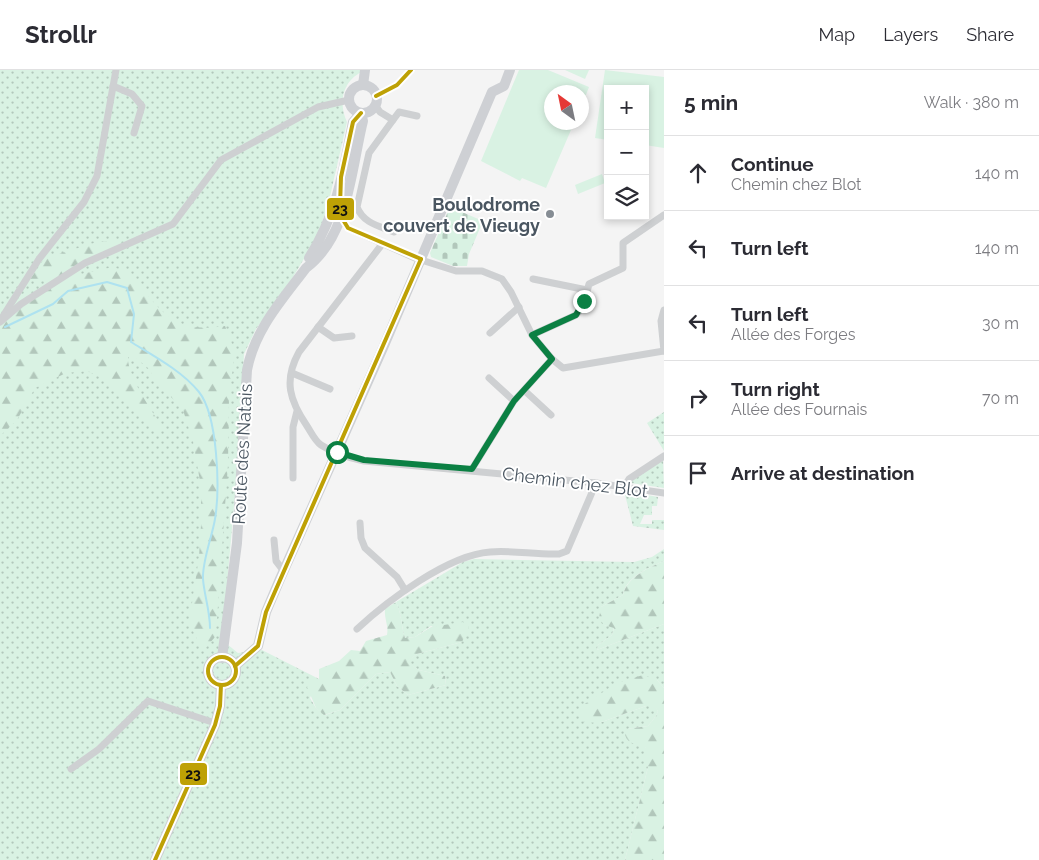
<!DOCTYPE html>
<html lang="en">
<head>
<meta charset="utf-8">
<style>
  :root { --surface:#fff; --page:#f2f2f3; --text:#2b2b33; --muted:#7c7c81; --line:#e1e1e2 }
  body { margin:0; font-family:Raleway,sans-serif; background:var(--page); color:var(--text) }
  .controls { position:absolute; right:15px; top:15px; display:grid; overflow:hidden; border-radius:0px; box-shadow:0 2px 8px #0003 }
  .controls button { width:45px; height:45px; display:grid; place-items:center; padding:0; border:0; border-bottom:1px solid var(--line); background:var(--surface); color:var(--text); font:25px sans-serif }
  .compass { position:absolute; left:544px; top:15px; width:45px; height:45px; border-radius:50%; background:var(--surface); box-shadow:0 2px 8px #0003; rotate:327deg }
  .stop { position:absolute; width:15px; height:15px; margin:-11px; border:4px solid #0b8043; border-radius:50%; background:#fff }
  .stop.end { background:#0b8043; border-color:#fff; box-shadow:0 1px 5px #0008 }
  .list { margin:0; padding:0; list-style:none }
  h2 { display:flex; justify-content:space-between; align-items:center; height:65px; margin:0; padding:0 20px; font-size:21px }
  h2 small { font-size:16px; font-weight:400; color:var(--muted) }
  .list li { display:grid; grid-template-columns:32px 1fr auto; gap:15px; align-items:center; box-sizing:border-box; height:75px; padding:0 20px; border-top:1px solid var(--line) }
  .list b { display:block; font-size:19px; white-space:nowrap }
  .list p { margin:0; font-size:16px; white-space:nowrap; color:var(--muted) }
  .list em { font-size:16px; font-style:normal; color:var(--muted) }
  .icon { flex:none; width:28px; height:28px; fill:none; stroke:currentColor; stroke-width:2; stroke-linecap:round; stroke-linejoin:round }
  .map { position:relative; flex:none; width:664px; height:790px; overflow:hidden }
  header { display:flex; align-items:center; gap:30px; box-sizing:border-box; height:70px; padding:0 25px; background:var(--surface); border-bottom:1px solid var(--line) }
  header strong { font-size:24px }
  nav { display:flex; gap:28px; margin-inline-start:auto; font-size:18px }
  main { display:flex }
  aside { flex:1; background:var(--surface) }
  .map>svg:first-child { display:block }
</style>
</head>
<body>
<header>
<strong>Strollr</strong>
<nav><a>Map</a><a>Layers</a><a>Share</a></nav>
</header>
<main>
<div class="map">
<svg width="664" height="790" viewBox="0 0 664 790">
  <defs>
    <pattern id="grass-dots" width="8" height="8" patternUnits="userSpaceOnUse" patternTransform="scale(1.25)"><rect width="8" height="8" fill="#d9f2e3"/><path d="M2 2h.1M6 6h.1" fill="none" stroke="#b2c7bb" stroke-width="1.8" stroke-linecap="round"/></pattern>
    <pattern id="forest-firs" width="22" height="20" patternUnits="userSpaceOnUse" patternTransform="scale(1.25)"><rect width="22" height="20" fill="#d9f2e3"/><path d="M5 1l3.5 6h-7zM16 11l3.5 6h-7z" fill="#b2c7bb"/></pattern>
    <pattern id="cemetery-stones" width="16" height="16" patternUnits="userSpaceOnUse" patternTransform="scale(1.25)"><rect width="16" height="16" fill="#d9f2e3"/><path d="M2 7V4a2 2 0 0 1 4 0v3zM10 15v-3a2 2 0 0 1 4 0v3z" fill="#b2c7bb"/></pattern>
  </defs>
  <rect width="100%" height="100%" fill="#f4f4f4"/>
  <g fill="url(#grass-dots)">
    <path d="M0,0H367C344,7 337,31 347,52L328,135L317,167L293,207L256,259L244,284L239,380L222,570L238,583L262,580L319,609L310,628L316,638L325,645L340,640L376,604L390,602L397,616L408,625L446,615L445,606L419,600L406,592L417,584L462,572L431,556L415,567L405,568C401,556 402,544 396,532L463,492L474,489L634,492L652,487L664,479V491C648,498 626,507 623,525L601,537L604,555L614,557L612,565L598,575L597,580L664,554V618L657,610L599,653L646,636H655L658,641L656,646L648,656L627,659L646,678L648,697L625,790H0Z"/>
    <polygon points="664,342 664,381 647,353"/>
    <polygon points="663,389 664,418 631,413 630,412"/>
    <polygon points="630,422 658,427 657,436 652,436 652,445 644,445 640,454 652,454 652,450 664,450 664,460 633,456 625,425"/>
  </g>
  <g fill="url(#forest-firs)">
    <polygon points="122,169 94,191 50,211 29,211 46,186 56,185 94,173"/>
    <path d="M113,197C130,202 134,208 145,222C170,253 186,262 225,256L235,282L229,327L228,394L217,549L215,567L203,581L189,553L199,487L201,455V417L193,371L182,337L162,319L148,298L137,289L128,287C127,307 153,341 163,359L157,361L100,307L87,301L66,303L35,318L17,350L0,366V255L17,240L68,207Z"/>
    <path d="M664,491V554L597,580L598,575L612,565L614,558L604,555L599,548L601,537L623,525C627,507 648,498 664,491Z"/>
    <path d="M396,532C402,544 401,556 405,568L415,567L431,557L463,552L469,557L462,572L417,584L407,592L419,600L445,606L446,615L408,625L397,616L390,602L376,604L340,640L324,645L316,638L307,617L312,609H319V599L339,591L351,580L360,581L366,571L387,565C389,556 384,549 385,539Z"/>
    <path d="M643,605L657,610L664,618V790H625L648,697L646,693V678C637,672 630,677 625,665L627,659L648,656L656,646L658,641L654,636H646L599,653L583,652L579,644L580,637L617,613Z"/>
  </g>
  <polygon fill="url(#cemetery-stones)" points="450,137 483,151 469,184 467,196 453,196 431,187 430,183"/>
  <g fill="#d9f2e3">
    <polygon points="519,0 548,0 589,17 582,35 582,22 552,22 552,52 574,53 546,118 522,108 520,111 481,91"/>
    <polygon points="565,0 589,0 585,9"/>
    <polygon points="605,0 664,7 664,78 645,75 645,19 608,19 608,70 595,68"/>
    <polygon points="602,104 605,113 578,124 575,115"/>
  </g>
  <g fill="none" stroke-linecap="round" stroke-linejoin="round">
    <path stroke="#aee2f0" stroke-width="2" d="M5,257L53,234L68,221L107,212L127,218L134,244L131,272C154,286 182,301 199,322C218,346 220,419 215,449C212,467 202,492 203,509C204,524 210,541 210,558"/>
    <g stroke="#ced0d2" stroke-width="7">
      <polyline points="113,16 132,24 142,36 134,63"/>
      <polyline points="376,26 397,15 411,0"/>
      <path d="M375,35L380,42L393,50L369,83L357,137C363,153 379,156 394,162"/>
      <polyline points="393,50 399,42 417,46"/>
      <polyline points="340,148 348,158 415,188 456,201 482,201 502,209 511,222 532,265 552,289 563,298 664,281"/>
      <path d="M383,173L299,282C283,311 290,331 307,356C311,362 315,371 321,375C333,383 350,388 364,391L596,413L664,423"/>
      <polyline points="533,209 587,220"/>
      <polyline points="2,248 39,189 84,132 97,106 116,0"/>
      <polyline points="0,252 21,234 85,193 173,154 221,90 318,37 349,30"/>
      <polyline points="318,257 334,268 352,266"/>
      <polyline points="490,263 519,237"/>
      <polyline points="532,265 576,245 583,237 589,214 623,198 623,173 664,145"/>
      <polyline points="664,281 661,251 664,240"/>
      <polyline points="292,303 330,319"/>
      <polyline points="489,308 514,331"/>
      <polyline points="525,321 551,345"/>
      <polyline points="472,399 514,331 552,289"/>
      <polyline points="293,408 293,357 297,341"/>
      <polyline points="624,417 629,409 664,386"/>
      <polyline points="360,453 361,468 365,478 397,507 405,520"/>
      <polyline points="274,470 276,491 283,500"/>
      <path d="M357,559C387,531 448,485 490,482C513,480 536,485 559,484L567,481L596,413"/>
      <polyline points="71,699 99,679 148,631 215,653"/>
    </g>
    <g stroke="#ced0d4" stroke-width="10">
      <polyline points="363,15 365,0"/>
      <circle cx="363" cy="29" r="14"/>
      <path d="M309,188C337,143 343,103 353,52L361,43"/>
      <circle cx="222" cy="601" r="14"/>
      <path d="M222,588L237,473L247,300C255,259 282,230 306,198C349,166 351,99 363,51L361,43"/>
      <polyline points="235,596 258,576 266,542 280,509 383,278 492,22 504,16 510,0"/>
      <polyline points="155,790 215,655 220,636 221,615"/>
    </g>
    <g stroke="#fff" stroke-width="8">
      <g id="bus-1">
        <polyline points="376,26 397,15 411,0"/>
        <polyline points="361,43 353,52 341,107 340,136 342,148 348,158 421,189"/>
        <circle cx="222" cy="601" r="14"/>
        <polyline points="235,596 258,576 266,542 421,189"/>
        <polyline points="155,790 215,655 220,636 221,615"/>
      </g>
    </g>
    <use href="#bus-1" stroke="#bea105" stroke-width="4"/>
  </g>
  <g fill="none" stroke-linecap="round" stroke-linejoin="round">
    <polyline stroke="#0b8043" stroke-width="6" points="337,382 364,390 472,399 514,331 552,289 532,265 576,245 584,231"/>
  </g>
  <circle fill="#868d94" stroke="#fff" stroke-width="2" cx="550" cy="144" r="5"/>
  <g text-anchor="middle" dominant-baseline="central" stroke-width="4" stroke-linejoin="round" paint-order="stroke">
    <g font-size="18" font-weight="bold" fill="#4a5661" stroke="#fff" text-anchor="end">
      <text x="540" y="134">Boulodrome<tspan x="540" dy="21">couvert de Vieugy</tspan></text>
    </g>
    <g font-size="18" fill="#4a5661" stroke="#fff">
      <text transform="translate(242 384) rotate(-87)">Route des Natais</text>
      <text transform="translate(575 412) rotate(7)">Chemin chez Blot</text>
    </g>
  </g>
  <g stroke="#fff" stroke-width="2">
    <rect x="326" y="127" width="29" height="24" rx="5" fill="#bea105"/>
    <rect x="179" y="692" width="29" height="24" rx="5" fill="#bea105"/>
  </g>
  <g font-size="14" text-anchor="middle" font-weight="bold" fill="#111">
    <text x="340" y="144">23</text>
    <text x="193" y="709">23</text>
  </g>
</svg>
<div class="controls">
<button>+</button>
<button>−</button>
<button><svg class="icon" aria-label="layers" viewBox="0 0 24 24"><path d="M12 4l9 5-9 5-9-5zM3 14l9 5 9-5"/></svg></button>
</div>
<svg class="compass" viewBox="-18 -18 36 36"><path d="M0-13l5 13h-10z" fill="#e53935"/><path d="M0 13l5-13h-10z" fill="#7c7c81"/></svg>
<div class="stop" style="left:337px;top:382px"></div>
<div class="stop end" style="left:584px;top:231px"></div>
</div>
<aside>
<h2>5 min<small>Walk · 380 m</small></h2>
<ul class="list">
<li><svg class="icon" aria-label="ahead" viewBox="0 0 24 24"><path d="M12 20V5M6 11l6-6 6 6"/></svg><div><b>Continue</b><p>Chemin chez Blot</p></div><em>140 m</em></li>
<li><svg class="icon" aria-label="left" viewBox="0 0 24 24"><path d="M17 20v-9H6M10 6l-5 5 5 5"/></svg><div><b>Turn left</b></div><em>140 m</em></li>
<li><svg class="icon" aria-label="left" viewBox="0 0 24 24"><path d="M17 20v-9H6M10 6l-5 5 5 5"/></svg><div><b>Turn left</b><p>Allée des Forges</p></div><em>30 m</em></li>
<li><svg class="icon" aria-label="right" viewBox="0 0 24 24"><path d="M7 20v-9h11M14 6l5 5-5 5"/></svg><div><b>Turn right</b><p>Allée des Fournais</p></div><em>70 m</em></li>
<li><svg class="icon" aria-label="arrive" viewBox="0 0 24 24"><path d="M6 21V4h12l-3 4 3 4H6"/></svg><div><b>Arrive at destination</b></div></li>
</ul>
</aside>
</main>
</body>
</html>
